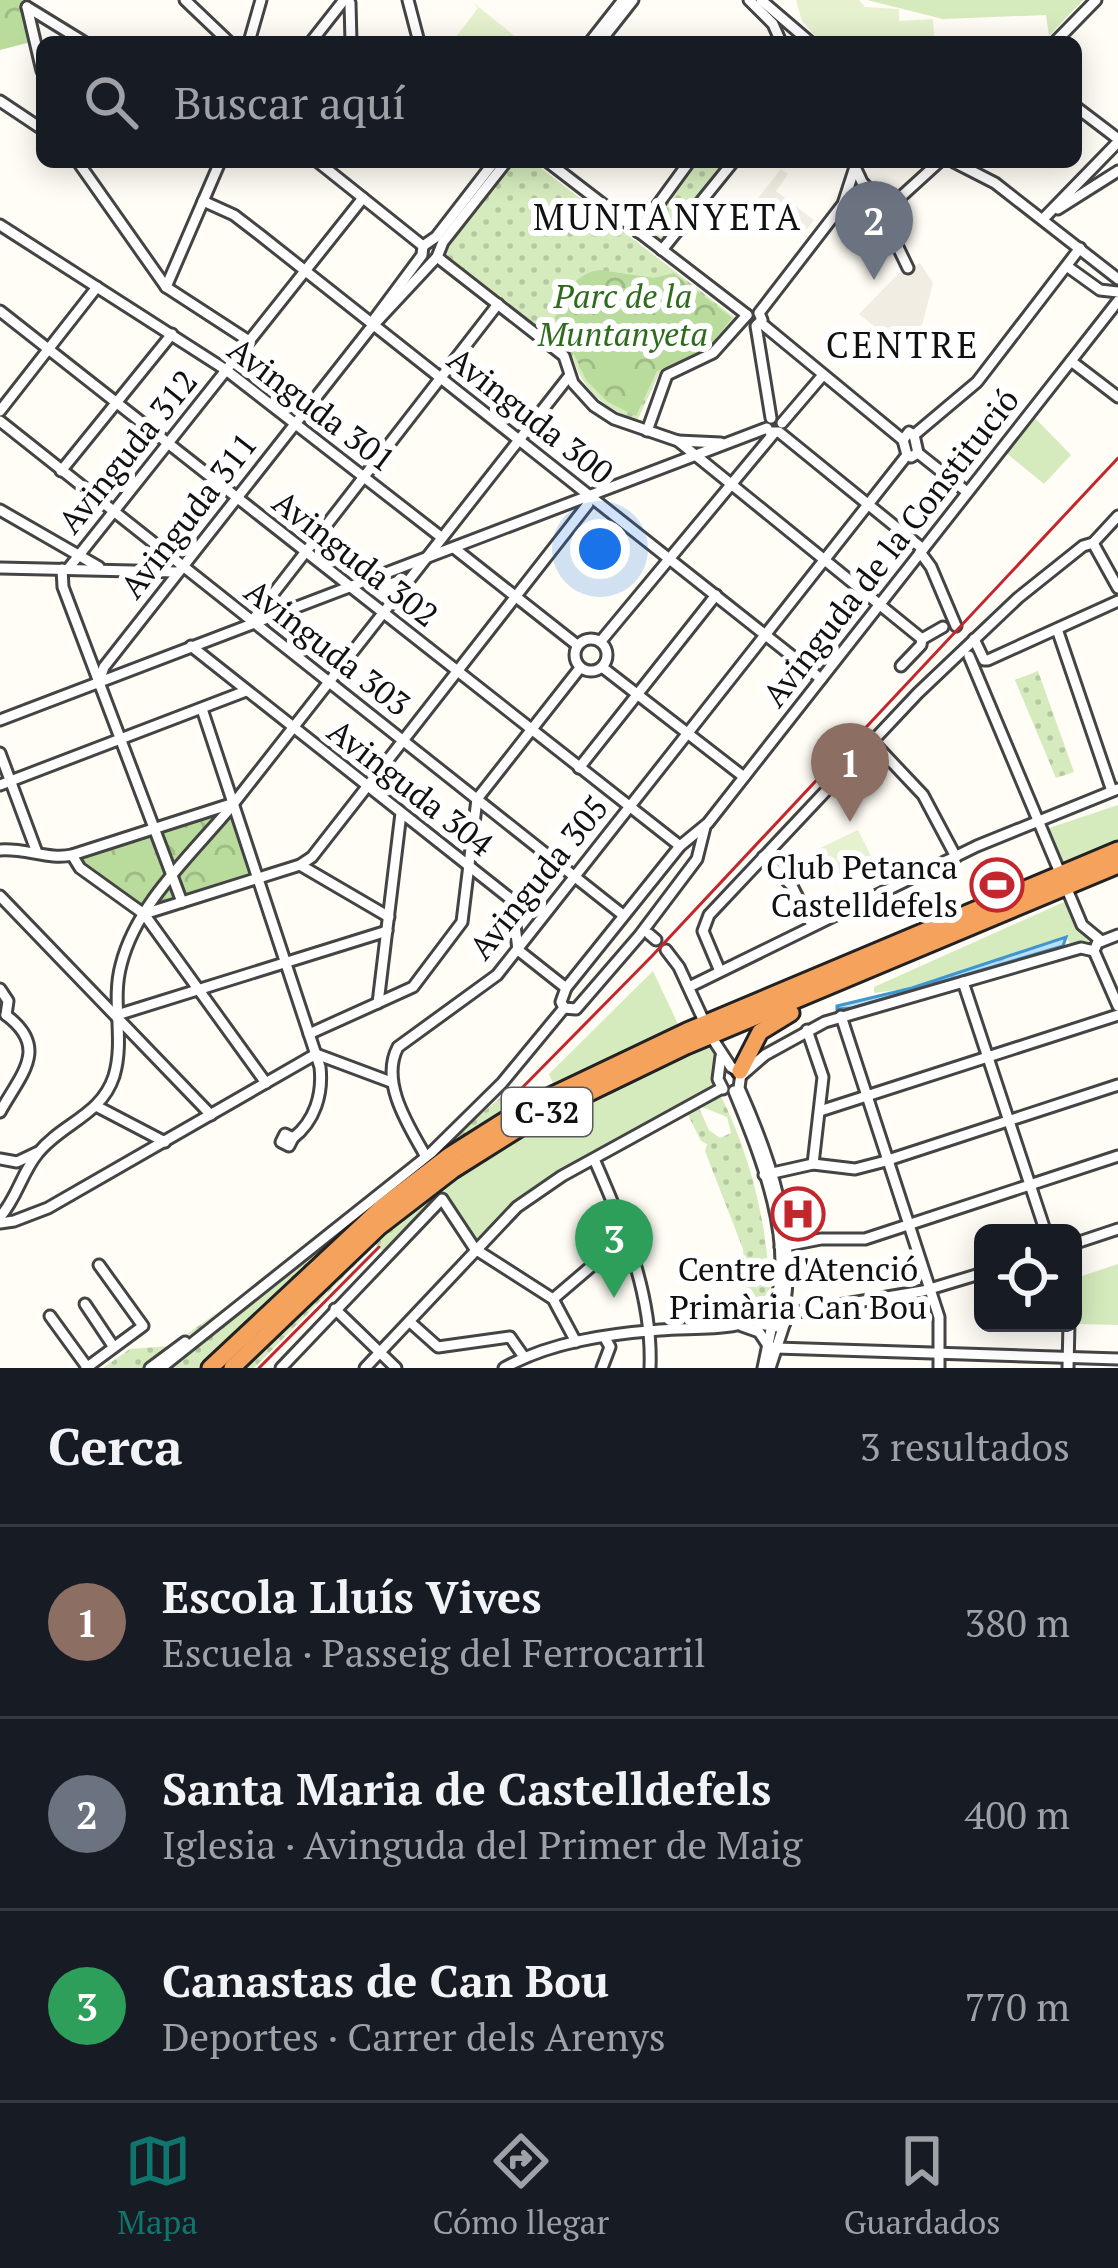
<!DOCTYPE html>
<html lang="es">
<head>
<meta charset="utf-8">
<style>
  :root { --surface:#171b24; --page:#20242c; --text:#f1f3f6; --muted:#9ea1a6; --line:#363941; --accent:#0f766e }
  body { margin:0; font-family:"PT Serif",serif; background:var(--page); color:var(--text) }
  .controls { position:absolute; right:36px; bottom:36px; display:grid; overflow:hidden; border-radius:18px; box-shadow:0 6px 30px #0003 }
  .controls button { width:108px; height:108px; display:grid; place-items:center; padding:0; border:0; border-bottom:3px solid var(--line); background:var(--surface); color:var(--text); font:60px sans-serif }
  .you { position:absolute; left:600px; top:549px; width:42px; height:42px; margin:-30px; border:9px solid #fff; border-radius:50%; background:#1a73e8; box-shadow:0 0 0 18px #1a73e833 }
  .badge { display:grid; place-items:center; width:78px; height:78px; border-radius:50%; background:var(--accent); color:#fff; font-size:39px; font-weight:700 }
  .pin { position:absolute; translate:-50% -99px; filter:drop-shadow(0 3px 6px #0008) }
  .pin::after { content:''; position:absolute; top:63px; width:42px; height:36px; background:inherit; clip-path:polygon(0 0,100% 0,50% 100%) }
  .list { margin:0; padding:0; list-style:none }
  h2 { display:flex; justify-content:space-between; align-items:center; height:156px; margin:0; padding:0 48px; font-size:51px }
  h2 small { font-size:39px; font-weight:400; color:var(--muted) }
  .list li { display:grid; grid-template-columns:78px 1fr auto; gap:36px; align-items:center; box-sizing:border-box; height:192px; padding:0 48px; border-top:3px solid var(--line) }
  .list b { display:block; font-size:45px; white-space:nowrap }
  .list p { margin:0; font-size:39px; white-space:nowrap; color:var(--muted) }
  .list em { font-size:39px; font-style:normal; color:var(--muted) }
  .icon { flex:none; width:66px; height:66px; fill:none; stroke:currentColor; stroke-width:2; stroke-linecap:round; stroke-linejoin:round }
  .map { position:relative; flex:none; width:1118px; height:1368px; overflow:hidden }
  .search { position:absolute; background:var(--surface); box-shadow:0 6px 30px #0003; left:36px; right:36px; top:36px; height:132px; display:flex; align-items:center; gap:30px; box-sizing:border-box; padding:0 42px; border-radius:18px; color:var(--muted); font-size:45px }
  .sheet { height:732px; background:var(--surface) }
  nav { display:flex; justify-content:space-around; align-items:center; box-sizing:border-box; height:168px; border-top:3px solid var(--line); background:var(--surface); font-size:33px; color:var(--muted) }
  nav a { display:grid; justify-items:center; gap:6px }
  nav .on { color:var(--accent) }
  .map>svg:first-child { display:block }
</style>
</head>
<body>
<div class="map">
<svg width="1118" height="1368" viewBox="0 0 1118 1368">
  <defs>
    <pattern id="grass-dots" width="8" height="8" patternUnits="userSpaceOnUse" patternTransform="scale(3)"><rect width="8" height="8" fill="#d5ebbd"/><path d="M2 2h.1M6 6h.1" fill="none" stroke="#b6c8a1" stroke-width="1.8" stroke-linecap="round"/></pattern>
    <pattern id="forest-crowns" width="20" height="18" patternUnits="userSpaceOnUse" patternTransform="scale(3)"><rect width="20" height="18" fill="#b9dc9c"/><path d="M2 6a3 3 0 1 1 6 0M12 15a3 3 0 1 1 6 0" fill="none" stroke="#9ebc85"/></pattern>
    <pattern id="water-ripples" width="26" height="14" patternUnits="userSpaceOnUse" patternTransform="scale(3)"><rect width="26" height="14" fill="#b9e0f7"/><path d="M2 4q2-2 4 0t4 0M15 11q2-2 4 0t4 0" fill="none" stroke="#9ebfd3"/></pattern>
  </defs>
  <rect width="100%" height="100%" fill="#fffdf5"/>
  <g fill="url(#grass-dots)">
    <path d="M515,162H533L737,319L707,353L660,372L637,421C605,408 583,391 573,358L445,259V243Z"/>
    <polygon points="693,162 730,162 662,244 643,234 643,227"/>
    <polygon points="1038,671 1074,772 1056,778 1015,680"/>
    <polygon points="1059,871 714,1041 572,1106 492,1155 439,1198 386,1253 375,1245 254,1368 103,1368 130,1349 170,1346 255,1286 265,1295 512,1088 526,1096 678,1025"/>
    <path d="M721,1096C751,1157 767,1223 770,1291L762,1299L747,1303L743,1249L705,1151L707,1144L701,1141L688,1115L699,1108L709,1130L720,1138L731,1133L727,1117L702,1107Z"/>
  </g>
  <g fill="url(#forest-crowns)">
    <polygon points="0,0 24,0 31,42 0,50"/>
    <path d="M600,270L654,278L674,273L732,318L704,353L657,371L636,416L608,402L586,380L575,356L554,330C558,303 572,273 600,270Z"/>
    <polygon points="231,807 253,873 145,908 77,857"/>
  </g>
  <g fill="#d5ebbd">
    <polygon points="867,0 1083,0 1049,36 1046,15 943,19"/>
    <polygon points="1033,416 1071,455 1044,484 1005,452"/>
    <polygon points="1118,805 1118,841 1064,864 1049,828"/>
    <polygon points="1066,901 1079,927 1096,941 1090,948 1071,944 1065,937 911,988 874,993 874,987"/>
    <polygon points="653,971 678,1024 553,1083 549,1074"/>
    <path d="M714,1041L724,1064L720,1086L543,1187L476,1250L440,1195C511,1126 626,1084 714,1041Z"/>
    <polygon points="1118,1264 1118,1325 1041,1323 1073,1323 1073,1279"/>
  </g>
  <g fill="#e6f2cf">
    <polygon points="470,0 522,42 452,42 478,8"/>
    <polygon points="796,0 859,0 865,7 899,9 899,21 933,19 934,37 927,37 927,42 821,42 802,21"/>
    <polygon points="858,830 872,858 833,876 820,848"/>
  </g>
  <g fill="#f1ede2">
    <polygon points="781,169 788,174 776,191 814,220 806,230 768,200 757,213 751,207"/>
    <polygon points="920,263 933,283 922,325 890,339 859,314 900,272"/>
  </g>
  <polygon fill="url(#water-ripples)" stroke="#3f96cf" stroke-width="3" points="1066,937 1063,946 852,1008 837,1009 837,1006 912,988"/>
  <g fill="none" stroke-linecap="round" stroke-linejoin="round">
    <g stroke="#444" stroke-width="15">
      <g id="minor">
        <polyline points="185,0 229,42"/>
        <polyline points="408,0 419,42"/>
        <polyline points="749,0 773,24 781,42"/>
        <polyline points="761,0 810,42"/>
        <polyline points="350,3 351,42"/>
        <polyline points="27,7 84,42"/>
        <polyline points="27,7 42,71"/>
        <polyline points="249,42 261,0"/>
        <polyline points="311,42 344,0"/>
        <polyline points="590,42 623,0"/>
        <polyline points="600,42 633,0"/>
        <polyline points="1055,42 1096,0"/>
        <polyline points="0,101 42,129"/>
        <polyline points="1076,107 1118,139"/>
        <polyline points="78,162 166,287 249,341"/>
        <polyline points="318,162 423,246"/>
        <polyline points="548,162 747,315"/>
        <polyline points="954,162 995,183 1118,279"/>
        <polyline points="855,167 862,182 883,204 891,203"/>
        <polyline points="852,199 882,214 939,162"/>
        <polyline points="203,201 234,215 260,235 821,679"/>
        <polyline points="1058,209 1118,171"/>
        <polyline points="882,214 908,268"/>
        <polyline points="1044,218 1118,142"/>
        <polyline points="0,225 226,370 441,537"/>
        <polyline points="638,232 689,162"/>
        <polyline points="423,246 436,237 494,162"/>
        <polyline points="662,250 733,162"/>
        <polyline points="437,257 564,356 573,383 594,406 614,419 678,441 922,639 943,627"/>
        <polyline points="1068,267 1100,290 1118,292"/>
        <polyline points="166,287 220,162"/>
        <polyline points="0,311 680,846"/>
        <polyline points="373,321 422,255 423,246"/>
        <polyline points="761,323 903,440"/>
        <polyline points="1071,361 1118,397"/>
        <polyline points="0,411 97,287"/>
        <polyline points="771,418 756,326 762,320 759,313 843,204 855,167"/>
        <polyline points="0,421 623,915"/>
        <polyline points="782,423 823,375"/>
        <polyline points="647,431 667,375 713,353 747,315"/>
        <polyline points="770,432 779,432 923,549"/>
        <polygon points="909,432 914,435 918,453 911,457 907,455 903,440"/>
        <polyline points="914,435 977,382 1080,248"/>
        <polyline points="678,441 721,443"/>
        <polyline points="918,453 967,492"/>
        <polyline points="61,471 172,334"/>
        <polyline points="0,510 99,567"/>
        <polyline points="1093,543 1118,588"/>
        <polyline points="454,548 577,645"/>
        <polyline points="920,552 931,567 956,626"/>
        <polyline points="0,568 177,572"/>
        <polyline points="62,569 63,587 182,902"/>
        <polyline points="68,569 363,198"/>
        <polyline points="252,621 498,304"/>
        <polyline points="1057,629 1112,791"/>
        <circle cx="591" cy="655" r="16"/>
        <polyline points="974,639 984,660 988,660 1118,601"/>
        <polyline points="601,641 774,433"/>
        <polyline points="191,646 512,900 518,950 566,988"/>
        <polyline points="969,656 1058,868"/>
        <polyline points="901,666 921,645 922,639"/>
        <polyline points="602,667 744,777"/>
        <polyline points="98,684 104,667 369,330 437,257 443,242 506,162"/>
        <path d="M202,709L320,1067C323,1094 315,1121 293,1138"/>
        <polyline points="0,720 767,428"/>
        <polyline points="872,741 923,795 956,857"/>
        <polyline points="0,753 36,850"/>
        <polyline points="579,768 716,595"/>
        <polyline points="0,785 246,691"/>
        <path d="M0,850C26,848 49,860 72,855L234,803L570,375"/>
        <polyline points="72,855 80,868 144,914 266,1083"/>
        <polyline points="763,857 792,886 812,925"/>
        <polyline points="300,865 389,917"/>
        <polyline points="0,896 211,1115"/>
        <polyline points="144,914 300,865 312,857 588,504 589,496"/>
        <polyline points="649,934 656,940"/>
        <polyline points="1100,942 1118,935"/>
        <polyline points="666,950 679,967 702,1017"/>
        <polyline points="1094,951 1118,1006"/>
        <polyline points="719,969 703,931 709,915 918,693 1018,598 1083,546 1093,543 1118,516"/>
        <polyline points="963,982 1046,1233"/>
        <polyline points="689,987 977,846 1118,789"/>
        <polyline points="0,989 8,1001 6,1015"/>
        <polyline points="378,1003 401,813"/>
        <polyline points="564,1008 561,1002 566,988 680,846 708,823 1118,301"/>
        <polyline points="117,1015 387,931"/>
        <polyline points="841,1016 939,1317 939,1368"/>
        <polyline points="807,1030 823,1077 813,1164"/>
        <polyline points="309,1034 413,987 462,922 477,799 580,668"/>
        <path d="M714,1041L731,1067L741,1073L739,1088C769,1155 799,1239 783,1312"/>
        <polyline points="721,1056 718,1079 723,1089"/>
        <polyline points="742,1075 765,1055 825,1022 1081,948 1094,951 1099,939 1082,925 1069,894"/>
        <polyline points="98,1107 165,1142"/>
        <polyline points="820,1111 1118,1015"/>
        <path d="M0,1112C21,1074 50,1048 6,1015"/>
        <polygon points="285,1134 293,1138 289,1146 281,1142"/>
        <path d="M425,1155C410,1128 379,1082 398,1047L497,975L907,455"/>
        <polyline points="0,1159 17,1162 38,1152"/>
        <path d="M594,1159C623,1225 653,1294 650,1368"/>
        <polyline points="764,1175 813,1164 855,1169 882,1162 1118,1085"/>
        <path d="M0,1217C17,1198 22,1172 38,1153C62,1123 101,1116 114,1076C125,1039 111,1002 121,965C136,904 192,854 231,807"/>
        <polyline points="0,1223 14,1221 48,1208 316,1054 391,1082"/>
        <polyline points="1073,1244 1118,1229"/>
        <polyline points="780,1247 821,1239 865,1239 1118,1156"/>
        <polyline points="553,1299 601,1258 631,1248"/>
        <polyline points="85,1304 113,1346"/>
        <polyline points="335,1309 396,1368"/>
        <polyline points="785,1314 923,1291 983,1273"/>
        <polyline points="50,1316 87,1367"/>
        <polyline points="410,1322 438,1347 510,1337 524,1357"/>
        <polyline points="758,1324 779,1327 785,1323"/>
        <polyline points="742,1326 759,1332 769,1347 776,1348 1118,1359"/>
        <polyline points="86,1368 143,1326 99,1265"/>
        <polyline points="150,1368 185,1342"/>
        <polyline points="161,1368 431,1153 502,1083 564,1008 576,1009 639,936 697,859 705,827"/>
        <polyline points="281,1368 442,1199 475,1249 553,1299 576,1342"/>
        <polyline points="365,1368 517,1207 562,1176 722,1088"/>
        <path d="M504,1368C550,1342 608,1334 660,1330C695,1327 742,1332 772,1312C799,1248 759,1152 734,1091"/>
        <polyline points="602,1368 610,1347 605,1338"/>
        <polyline points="763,1368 772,1325"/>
        <polyline points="770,1368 784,1325"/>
        <polyline points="1068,1368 1069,1323"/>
      </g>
    </g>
    <g stroke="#222" stroke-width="21">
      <g id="highway">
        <polyline points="740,1071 760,1032 791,1013"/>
        <polyline points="210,1368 382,1207 450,1155 523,1109 687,1031 1118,850"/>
        <polyline points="232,1368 379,1227 453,1170 531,1121 686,1046 1118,865"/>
      </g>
    </g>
    <use href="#minor" stroke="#fff" stroke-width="9"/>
    <use href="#highway" stroke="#f5a25d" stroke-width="15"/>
    <g stroke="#c4262e" stroke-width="3">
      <polyline points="519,1091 652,956 1118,458"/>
      <polyline points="259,1368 379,1247"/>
    </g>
  </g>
  <defs>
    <g id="stadium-ring" transform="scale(2.7)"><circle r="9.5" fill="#fff" stroke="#c4262e" stroke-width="1.5"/><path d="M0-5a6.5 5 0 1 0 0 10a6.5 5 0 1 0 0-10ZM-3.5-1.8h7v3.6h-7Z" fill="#c4262e"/></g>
    <g id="hospital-ring" transform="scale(2.7)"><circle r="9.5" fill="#fff" stroke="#c4262e" stroke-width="1.5"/><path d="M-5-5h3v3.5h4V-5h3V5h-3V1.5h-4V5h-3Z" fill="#c4262e"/></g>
  </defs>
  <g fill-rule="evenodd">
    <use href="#stadium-ring" x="997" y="885"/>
    <use href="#hospital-ring" x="798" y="1214"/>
  </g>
  <g text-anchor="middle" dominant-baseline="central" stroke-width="12" stroke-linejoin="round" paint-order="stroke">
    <rect fill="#fff" stroke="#585858" stroke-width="3" x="502" y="1088" width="90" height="48" rx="9"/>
    <g font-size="30" font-weight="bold" fill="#111">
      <text x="547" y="1112">C-32</text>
    </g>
    <g font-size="33" font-style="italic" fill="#2f6b1f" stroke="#fff">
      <text x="623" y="295">Parc de la<tspan x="623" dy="38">Muntanyeta</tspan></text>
    </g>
    <g font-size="33" fill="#111" stroke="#fff">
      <text transform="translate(312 404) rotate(37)">Avinguda 301</text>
      <text transform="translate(531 415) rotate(38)">Avinguda 300</text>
      <text transform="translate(127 451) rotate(-51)">Avinguda 312</text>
      <text transform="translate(188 515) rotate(-52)">Avinguda 311</text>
      <text transform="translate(890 547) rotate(-52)">Avinguda de la Constitució</text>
      <text transform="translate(356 558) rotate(38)">Avinguda 302</text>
      <text transform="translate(328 647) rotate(38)">Avinguda 303</text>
      <text transform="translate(411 787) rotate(38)">Avinguda 304</text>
      <text transform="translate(538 877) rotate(-51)">Avinguda 305</text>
    </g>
    <g font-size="33" fill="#111" stroke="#fff" text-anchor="end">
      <text x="958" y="866">Club Petanca<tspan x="958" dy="38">Castelldefels</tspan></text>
      <text x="798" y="1268" text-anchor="middle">Centre d'Atenció<tspan x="798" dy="38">Primària Can Bou</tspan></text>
    </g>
    <g font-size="36" letter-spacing="3" fill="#111" stroke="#fff">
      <text x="668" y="216">MUNTANYETA</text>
      <text x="903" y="344">CENTRE</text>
    </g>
  </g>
</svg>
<div class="controls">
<button><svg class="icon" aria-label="locate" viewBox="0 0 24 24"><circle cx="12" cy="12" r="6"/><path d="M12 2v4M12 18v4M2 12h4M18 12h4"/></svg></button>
</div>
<div class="you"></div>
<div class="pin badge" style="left:850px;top:822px;background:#8d6e63">1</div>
<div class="pin badge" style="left:874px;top:280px;background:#6b7280">2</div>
<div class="pin badge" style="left:614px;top:1298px;background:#2e9e5b">3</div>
<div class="search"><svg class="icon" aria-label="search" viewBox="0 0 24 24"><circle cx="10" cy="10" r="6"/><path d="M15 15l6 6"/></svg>Buscar aquí</div>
</div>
<section class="sheet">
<h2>Cerca<small>3 resultados</small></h2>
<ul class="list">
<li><span class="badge" style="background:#8d6e63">1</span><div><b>Escola Lluís Vives</b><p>Escuela · Passeig del Ferrocarril</p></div><em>380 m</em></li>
<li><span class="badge" style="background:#6b7280">2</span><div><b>Santa Maria de Castelldefels</b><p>Iglesia · Avinguda del Primer de Maig</p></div><em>400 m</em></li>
<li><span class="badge" style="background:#2e9e5b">3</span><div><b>Canastas de Can Bou</b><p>Deportes · Carrer dels Arenys</p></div><em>770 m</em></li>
</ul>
</section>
<nav>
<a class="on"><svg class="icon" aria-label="map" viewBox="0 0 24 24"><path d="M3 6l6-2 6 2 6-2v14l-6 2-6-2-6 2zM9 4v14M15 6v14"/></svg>Mapa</a>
<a><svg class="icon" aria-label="directions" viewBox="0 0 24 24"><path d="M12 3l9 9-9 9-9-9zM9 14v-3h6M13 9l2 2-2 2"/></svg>Cómo llegar</a>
<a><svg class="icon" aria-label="saved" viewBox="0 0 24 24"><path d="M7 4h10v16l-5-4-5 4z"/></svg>Guardados</a>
</nav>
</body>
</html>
